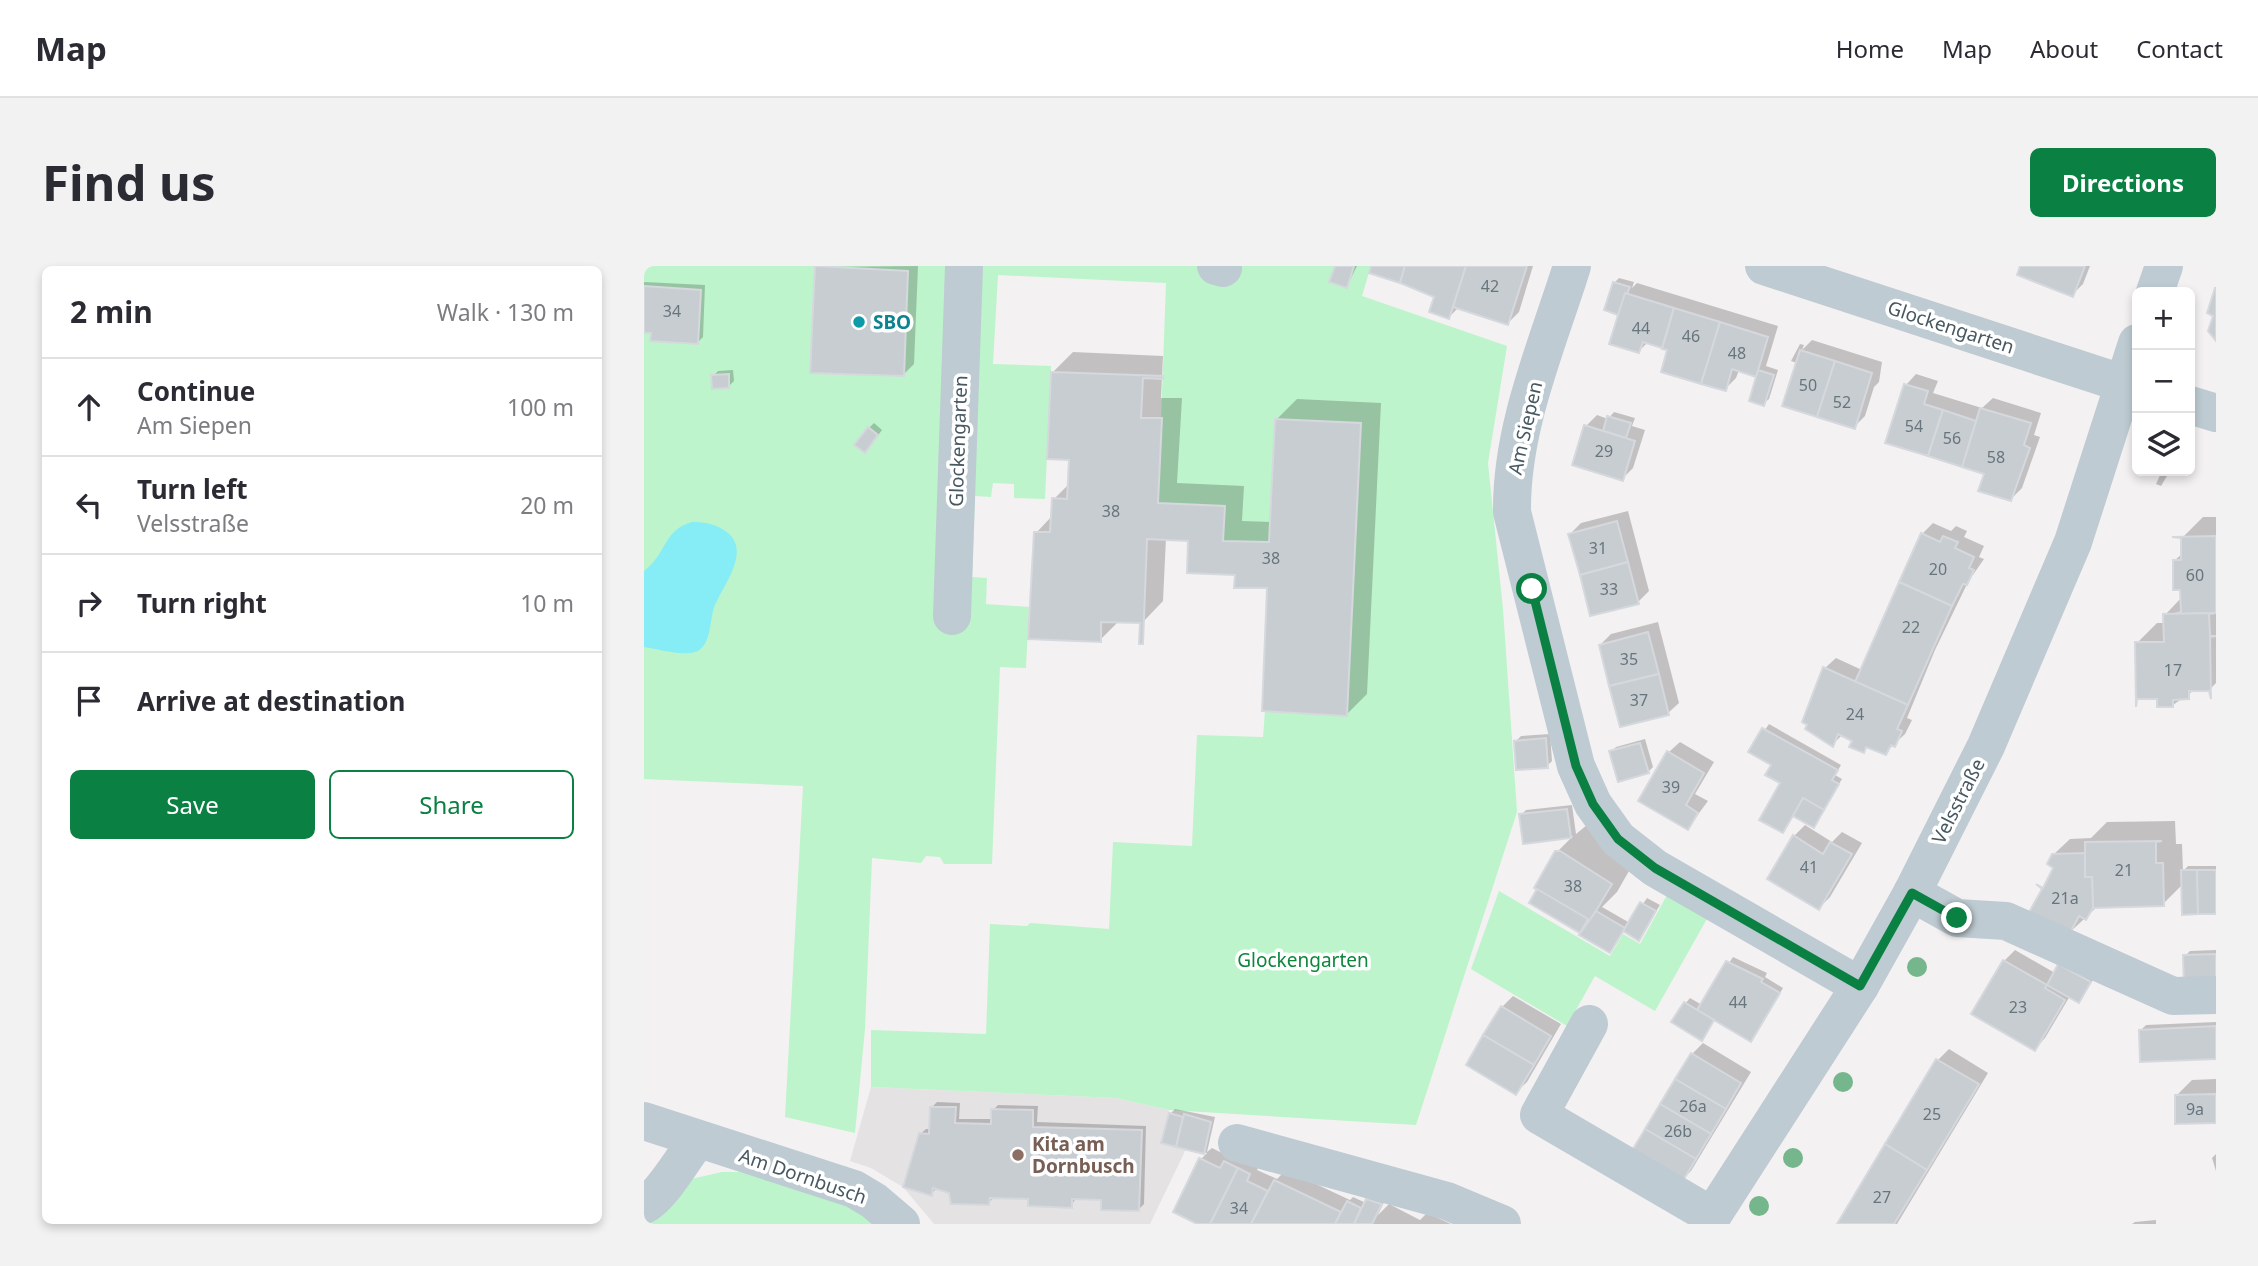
<!DOCTYPE html>
<html lang="en">
<head>
<meta charset="utf-8">
<style>
  :root { --surface:#fff; --page:#f2f2f3; --text:#2b2b33; --muted:#7c7c81; --line:#e1e1e2; --accent:#0b8043 }
  body { margin:0; font-family:"Noto Sans",sans-serif; background:var(--page); color:var(--text) }
  .controls { position:absolute; right:21px; top:21px; display:grid; overflow:hidden; border-radius:10px; box-shadow:0 4px 10px #0003 }
  .controls button { width:63px; height:63px; display:grid; place-items:center; padding:0; border:0; border-bottom:2px solid var(--line); background:var(--surface); color:var(--text); font:35px sans-serif }
  .stop { position:absolute; width:21px; height:21px; margin:-16px; border:5px solid #0b8043; border-radius:50%; background:#fff }
  .stop.end { background:#0b8043; border-color:#fff; box-shadow:0 2px 7px #0008 }
  .list { margin:0; padding:0; list-style:none }
  h2 { display:flex; justify-content:space-between; align-items:center; height:91px; margin:0; padding:0 28px; font-size:30px }
  h2 small { font-size:23px; font-weight:400; color:var(--muted) }
  .list li { display:grid; grid-template-columns:46px 1fr auto; gap:21px; align-items:center; box-sizing:border-box; height:98px; padding:0 28px; border-top:2px solid var(--line) }
  .list b { display:block; font-size:26px; white-space:nowrap }
  .list p { margin:0; font-size:23px; white-space:nowrap; color:var(--muted) }
  .list em { font-size:23px; font-style:normal; color:var(--muted) }
  .actions { display:flex; gap:14px; padding:21px 28px }
  .actions a { flex:1; padding:16px 0; border:2px solid var(--accent); border-radius:10px; text-align:center; font-size:24px; color:var(--accent) }
  .actions .main { background:var(--accent); color:#fff }
  .icon { flex:none; width:38px; height:38px; fill:none; stroke:currentColor; stroke-width:2; stroke-linecap:round; stroke-linejoin:round }
  .map { position:relative; flex:none; width:1572px; height:958px; overflow:hidden; border-radius:10px }
  header { display:flex; align-items:center; gap:42px; box-sizing:border-box; height:98px; padding:0 35px; background:var(--surface); border-bottom:2px solid var(--line) }
  header strong { font-size:33px }
  nav { display:flex; gap:38px; margin-inline-start:auto; font-size:24px }
  .intro { display:flex; align-items:center; justify-content:space-between; box-sizing:border-box; height:168px; padding:0 42px }
  h1 { margin:0; font-size:49px }
  .button { padding:18px 32px; border-radius:10px; background:var(--accent); color:#fff; font-size:24px; font-weight:700 }
  main { display:flex; gap:42px; padding:0 42px }
  aside { flex:1; background:var(--surface); border-radius:10px; box-shadow:0 4px 10px #0003 }
  .map>svg:first-child { display:block }
</style>
</head>
<body>
<header>
<strong>Map</strong>
<nav><a>Home</a><a>Map</a><a>About</a><a>Contact</a></nav>
</header>
<div class="intro"><h1>Find us</h1><a class="button">Directions</a></div>
<main>
<aside>
<h2>2 min<small>Walk · 130 m</small></h2>
<ul class="list">
<li><svg class="icon" aria-label="ahead" viewBox="0 0 24 24"><path d="M12 20V5M6 11l6-6 6 6"/></svg><div><b>Continue</b><p>Am Siepen</p></div><em>100 m</em></li>
<li><svg class="icon" aria-label="left" viewBox="0 0 24 24"><path d="M17 20v-9H6M10 6l-5 5 5 5"/></svg><div><b>Turn left</b><p>Velsstraße</p></div><em>20 m</em></li>
<li><svg class="icon" aria-label="right" viewBox="0 0 24 24"><path d="M7 20v-9h11M14 6l5 5-5 5"/></svg><div><b>Turn right</b></div><em>10 m</em></li>
<li><svg class="icon" aria-label="arrive" viewBox="0 0 24 24"><path d="M6 21V4h12l-3 4 3 4H6"/></svg><div><b>Arrive at destination</b></div></li>
</ul>
<div class="actions"><a class="main">Save</a><a>Share</a></div>
</aside>
<div class="map">
<svg width="1572" height="958" viewBox="0 0 1572 958">
  <rect width="100%" height="100%" fill="#f4f1f2"/>
  <polygon fill="#e5e2e4" points="227,821 472,832 525,844 517,877 542,883 506,958 290,958 259,921 227,902 206,895"/>
  <g fill="#bdf4cb">
    <polygon points="0,0 727,0 718,30 863,80 844,197 859,343 873,546 772,859 525,844 472,832 227,821 227,764 342,768 346,658 383,660 386,657 465,663 469,576 548,580 553,469 619,471 621,445 703,450 717,157 631,153 625,276 579,275 580,240 514,237 522,17 354,9 349,98 407,100 407,106 401,233 370,232 370,218 349,217 347,231 331,230 328,311 343,312 342,338 385,341 382,402 356,401 348,598 300,598 296,591 282,590 277,597 228,592 221,763 211,867 141,851 159,520 0,513"/>
    <polygon points="855,625 966,690 979,668 996,678 1023,629 1064,651 1011,745 951,710 923,760 827,703"/>
    <polygon points="78,906 96,906 207,938 237,958 0,958 47,913"/>
  </g>
  <path fill="#86ecf5" d="M48,256C61,256 73,258 84,267C108,288 76,322 69,345C66,357 66,378 54,385C40,391 14,383 0,381V305C23,288 19,264 48,256Z"/>
  <g fill="#0003">
    <polygon points="274,0 270,98 259,109 173,1"/>
    <polygon points="692,0 713,0 703,20"/>
    <polygon points="729,0 889,0 875,46 864,57 815,41 805,51 793,30 769,22 770,19"/>
    <polygon points="1378,0 1446,0 1439,18 1428,29"/>
    <polygon points="975,12 990,16 988,22 993,17 1134,60 1122,100 1134,104 1125,133 1119,138 1114,110 1095,104 1092,112 1081,123 1065,121 1019,80 1004,76 995,85 970,17"/>
    <polygon points="0,16 61,19 59,71 53,77 0,65"/>
    <polygon points="1168,74 1238,96 1235,116 1230,121 1221,150 1210,161 1153,97 1147,95 1156,78 1160,79 1158,84"/>
    <polygon points="429,86 519,90 517,132 538,132 533,217 600,220 598,255 628,256 633,153 653,133 737,137 723,428 703,448 625,321 593,308 546,274 522,272 519,335 499,356 475,355 456,374 392,267 409,249 410,233 425,218 427,193 409,106"/>
    <polygon points="89,104 90,115 85,120 69,110 74,105"/>
    <polygon points="1272,108 1294,115 1289,127 1338,142 1349,132 1397,147 1390,169 1396,171 1378,222 1367,233 1342,207 1244,175 1262,119"/>
    <polygon points="970,146 991,152 988,160 1001,164 989,202 978,213 942,160 953,149 964,153"/>
    <polygon points="230,157 238,164 226,180 225,162"/>
    <polygon points="1526,205 1517,220 1512,218 1518,205"/>
    <polygon points="984,245 1005,325 994,336 926,268 937,257"/>
    <polygon points="1559,251 1572,251 1572,417 1566,423 1552,423 1529,439 1514,431 1493,377 1513,357 1521,357 1521,349 1538,331 1530,295 1539,287 1539,271"/>
    <polygon points="1289,257 1307,265 1312,260 1323,265 1320,271 1340,280 1335,291 1340,293 1324,316 1291,384 1263,452 1268,454 1261,468 1241,487 1224,480 1219,485 1210,474 1199,468 1189,478 1181,402 1192,392 1218,404 1278,268"/>
    <polygon points="1014,356 1035,437 1024,447 956,379 967,368"/>
    <polygon points="1125,458 1197,499 1191,509 1198,513 1169,560 1150,549 1139,565 1138,516 1129,498 1106,485"/>
    <polygon points="906,468 908,495 903,500 872,475 877,470"/>
    <polygon points="1001,473 1009,501 1004,506 967,486 972,481"/>
    <polygon points="1036,476 1070,496 1051,528 1064,535 1044,562 1025,486"/>
    <polygon points="928,539 932,568 943,559 993,591 973,626 958,641 986,657 1003,632 1016,639 995,672 980,664 966,685 887,636 913,586 929,570 880,576 877,549 882,544"/>
    <polygon points="1531,555 1532,578 1538,578 1539,605 1544,600 1572,600 1572,647 1539,618 1519,638 1454,640 1424,668 1409,589 1426,573 1447,572 1463,556"/>
    <polygon points="1161,559 1188,576 1198,566 1218,577 1186,631 1175,642 1150,570"/>
    <polygon points="1371,684 1411,707 1416,699 1451,711 1435,735 1426,730 1401,772 1391,783 1360,695"/>
    <polygon points="1572,684 1572,717 1541,690 1546,685"/>
    <polygon points="1089,691 1123,707 1121,711 1139,722 1111,768 1071,752 1057,773 1041,738 1046,732 1058,739"/>
    <polygon points="869,730 917,758 883,816 872,826 858,741"/>
    <polygon points="1572,756 1572,791 1497,764 1502,759"/>
    <polygon points="1059,777 1107,806 1047,905 1036,916 1048,788"/>
    <polygon points="1305,783 1344,807 1253,958 1195,958 1294,794"/>
    <polygon points="1572,813 1572,855 1532,830 1548,814"/>
    <polygon points="293,836 316,837 315,853 349,853 349,844 354,839 394,840 393,856 502,860 500,938 495,943 459,932 432,932 427,940 386,932 350,931 344,938 292,923 287,928 276,868 282,863 287,863 288,841"/>
    <polygon points="531,843 571,851 563,886 568,882 586,891 616,897 613,904 633,913 642,904 706,934 709,931 722,937 729,929 742,932 734,949 745,938 776,954 783,947 807,958 556,958 531,946 557,893 563,887 519,876 526,848"/>
    <polygon points="1572,888 1572,905 1568,892"/>
    <polygon points="1512,954 1512,958 1488,958 1491,956"/>
  </g>
  <g fill="#c8cdd2" stroke="#d5d8dd" stroke-width="2">
    <polygon points="171,0 264,5 260,110 166,107"/>
    <polygon points="691,0 710,0 703,22 685,16"/>
    <polygon points="727,0 761,0 756,17 725,7"/>
    <polygon points="761,0 822,0 805,53 785,46 790,31 756,17"/>
    <polygon points="822,0 883,0 864,59 809,41"/>
    <polygon points="1376,0 1441,0 1429,31 1373,9"/>
    <polygon points="969,16 986,21 974,49 960,44"/>
    <polygon points="0,20 57,24 54,78 6,75 7,67 0,67"/>
    <polygon points="1571,22 1572,22 1572,75 1564,65 1569,50 1563,47"/>
    <polygon points="981,27 1030,42 1018,82 999,76 995,87 965,78"/>
    <polygon points="1030,42 1076,56 1057,118 1017,106 1023,84 1018,83"/>
    <polygon points="1076,56 1124,71 1112,111 1088,103 1082,125 1057,118"/>
    <polygon points="1156,84 1191,95 1173,151 1138,140"/>
    <polygon points="1191,95 1228,107 1211,163 1173,151"/>
    <polygon points="1114,104 1130,109 1120,140 1105,135"/>
    <polygon points="407,106 519,110 519,113 499,112 497,152 518,152 514,237 581,240 579,275 625,276 631,153 717,157 703,450 618,445 623,322 590,322 591,309 543,307 544,275 503,273 499,378 495,378 496,357 457,356 457,376 384,373 390,266 406,266 408,232 423,233 425,194 403,193"/>
    <polygon points="85,108 85,122 68,123 67,109"/>
    <polygon points="1260,118 1284,125 1280,138 1299,144 1284,190 1241,177"/>
    <polygon points="1336,142 1387,157 1380,179 1386,182 1367,235 1334,225 1340,208 1318,201"/>
    <polygon points="1299,144 1332,155 1318,201 1284,190"/>
    <polygon points="963,150 987,157 982,172 959,165"/>
    <polygon points="940,159 991,175 979,215 928,199"/>
    <polygon points="224,161 234,169 221,187 210,179"/>
    <polygon points="973,255 984,296 936,309 924,268"/>
    <polygon points="1277,267 1296,276 1299,270 1314,276 1311,282 1330,291 1325,302 1330,304 1323,319 1319,318 1308,340 1255,316"/>
    <polygon points="1572,270 1572,347 1530,348 1537,346 1536,324 1529,324 1529,294 1537,294 1537,272 1528,271"/>
    <polygon points="984,296 995,338 946,350 936,309"/>
    <polygon points="1255,316 1308,340 1264,439 1211,416"/>
    <polygon points="1572,347 1565,348 1566,370 1572,370 1566,371 1567,433 1565,425 1545,425 1545,433 1529,434 1529,441 1513,441 1513,433 1493,433 1492,441 1491,376 1520,376 1519,348"/>
    <polygon points="1004,366 1015,408 965,420 955,379"/>
    <polygon points="1179,401 1264,439 1253,463 1258,465 1251,481 1247,479 1242,489 1222,481 1220,487 1205,481 1208,475 1194,468 1189,481 1161,463 1163,459 1158,456"/>
    <polygon points="1015,408 1025,449 976,461 965,420"/>
    <polygon points="1118,462 1194,504 1188,514 1195,518 1180,544 1159,532 1139,567 1115,554 1136,517 1121,509 1127,499 1104,486"/>
    <polygon points="902,472 904,502 872,504 870,475"/>
    <polygon points="996,477 1005,507 974,516 965,485"/>
    <polygon points="1023,485 1060,507 1042,539 1054,547 1044,564 994,535"/>
    <polygon points="1159,532 1180,544 1170,562 1149,550"/>
    <polygon points="923,543 927,572 879,578 875,548"/>
    <polygon points="1149,569 1179,588 1186,576 1208,588 1175,644 1123,613"/>
    <polygon points="1518,575 1512,576 1512,597 1519,597 1520,640 1449,642 1448,611 1441,611 1441,576"/>
    <polygon points="911,585 916,585 968,618 946,655 890,622"/>
    <polygon points="1441,587 1441,611 1448,611 1449,642 1442,654 1435,650 1425,669 1384,648 1398,623 1392,618 1399,622 1409,602 1403,598 1408,588"/>
    <polygon points="1537,604 1553,604 1554,648 1538,649"/>
    <polygon points="1553,604 1572,604 1572,648 1554,648"/>
    <polygon points="893,623 944,653 936,667 885,637"/>
    <polygon points="996,636 1012,645 995,675 979,665"/>
    <polygon points="952,645 981,662 966,687 935,669"/>
    <polygon points="1572,688 1572,718 1540,720 1539,689"/>
    <polygon points="1359,694 1403,719 1401,722 1421,734 1391,785 1327,748"/>
    <polygon points="1082,695 1119,713 1117,716 1136,727 1107,776 1053,744"/>
    <polygon points="1414,698 1447,716 1435,737 1403,719"/>
    <polygon points="1040,736 1070,754 1058,775 1027,756"/>
    <polygon points="857,740 907,770 890,799 839,769"/>
    <polygon points="1572,760 1572,793 1496,796 1495,764"/>
    <polygon points="839,769 890,799 872,829 822,799"/>
    <polygon points="1047,787 1097,817 1082,843 1031,813"/>
    <polygon points="1292,793 1335,818 1283,904 1241,878"/>
    <polygon points="1031,813 1082,843 1067,868 1016,838"/>
    <polygon points="1572,828 1572,857 1531,858 1531,829"/>
    <polygon points="1016,838 1067,868 1052,893 1001,863"/>
    <polygon points="286,841 312,841 311,857 347,858 347,843 389,844 389,861 498,864 495,945 457,944 457,934 428,933 428,942 384,940 384,933 346,932 345,939 307,938 305,927 289,922 288,930 259,921 275,867 285,868"/>
    <polygon points="525,847 539,851 532,881 517,877"/>
    <polygon points="540,848 567,856 560,888 532,881"/>
    <polygon points="1001,863 1052,893 1037,918 986,888"/>
    <polygon points="1241,878 1283,904 1250,958 1193,958"/>
    <polygon points="555,892 576,902 580,895 594,902 566,958 553,958 529,946"/>
    <polygon points="594,902 606,908 603,915 624,925 607,958 566,958"/>
    <polygon points="630,914 697,946 691,958 607,958"/>
    <polygon points="722,933 738,938 728,958 710,958"/>
    <polygon points="703,935 717,942 710,958 691,958"/>
  </g>
  <g fill="none" stroke-linecap="round" stroke-linejoin="round">
    <g stroke="#becbd2" stroke-width="38">
      <polyline points="572,0 579,2"/>
      <path d="M928,0C903,80 867,161 868,246L932,500L949,538L974,573L1011,602L1216,720"/>
      <polyline points="1120,0 1493,122"/>
      <polyline points="1511,26 1520,0"/>
      <polyline points="1546,139 1572,147"/>
      <polyline points="308,350 320,0"/>
      <polyline points="1268,627 1313,652 1362,655 1529,730 1572,729"/>
      <polyline points="945,758 895,849 1068,950"/>
      <polyline points="0,855 210,923 230,935 257,958"/>
      <polyline points="593,877 803,935 858,958"/>
      <path d="M0,939C17,931 40,891 53,874"/>
      <polyline points="1063,958 1216,720 1268,627 1342,480 1429,276 1493,77"/>
    </g>
  </g>
  <g fill="#76b68d">
    <circle cx="1273" cy="701" r="10"/>
    <circle cx="1199" cy="816" r="10"/>
    <circle cx="1149" cy="892" r="10"/>
    <circle cx="1115" cy="940" r="10"/>
  </g>
  <g fill="none" stroke-linecap="round" stroke-linejoin="round">
    <polyline stroke="#0b8043" stroke-width="9" points="888,323 932,500 949,538 974,573 1011,602 1216,720 1268,627 1313,652"/>
  </g>
  <circle fill="#0f9aa8" stroke="#fff" stroke-width="2.5" cx="215" cy="56" r="7"/>
  <circle fill="#8d6e63" stroke="#fff" stroke-width="2.5" cx="374" cy="889" r="7"/>
  <g text-anchor="middle" dominant-baseline="central" stroke-width="7" stroke-linejoin="round" paint-order="stroke">
    <g font-size="16" fill="#67757d">
      <text x="846" y="20">42</text>
      <text x="28" y="45">34</text>
      <text x="997" y="62">44</text>
      <text x="1047" y="70">46</text>
      <text x="1093" y="87">48</text>
      <text x="1164" y="119">50</text>
      <text x="1198" y="136">52</text>
      <text x="1270" y="160">54</text>
      <text x="1308" y="172">56</text>
      <text x="960" y="185">29</text>
      <text x="1352" y="191">58</text>
      <text x="467" y="245">38</text>
      <text x="954" y="282">31</text>
      <text x="627" y="292">38</text>
      <text x="1294" y="303">20</text>
      <text x="1551" y="309">60</text>
      <text x="965" y="323">33</text>
      <text x="1267" y="361">22</text>
      <text x="985" y="393">35</text>
      <text x="1529" y="404">17</text>
      <text x="995" y="434">37</text>
      <text x="1211" y="448">24</text>
      <text x="1027" y="521">39</text>
      <text x="1165" y="601">41</text>
      <text x="1480" y="604">21</text>
      <text x="929" y="620">38</text>
      <text x="1421" y="632">21a</text>
      <text x="1094" y="736">44</text>
      <text x="1374" y="741">23</text>
      <text x="1049" y="840">26a</text>
      <text x="1551" y="843">9a</text>
      <text x="1288" y="848">25</text>
      <text x="1034" y="865">26b</text>
      <text x="1238" y="931">27</text>
      <text x="595" y="942">34</text>
    </g>
    <g font-size="19" font-weight="bold" fill="#0d838f" stroke="#fff" text-anchor="start">
      <text x="229" y="56">SBO</text>
    </g>
    <g font-size="19" fill="#475861" stroke="#fff">
      <text transform="translate(1307 61) rotate(18)">Glockengarten</text>
      <text transform="translate(881 162) rotate(-77)">Am Siepen</text>
      <text transform="translate(314 175) rotate(-88)">Glockengarten</text>
      <text transform="translate(1314 535) rotate(-63)">Velsstraße</text>
      <text transform="translate(159 910) rotate(19)">Am Dornbusch</text>
    </g>
    <g font-size="19" fill="#0e863b" stroke="#fff">
      <text x="659" y="694">Glockengarten</text>
    </g>
    <g font-size="19" font-weight="bold" fill="#785e54" stroke="#fff" text-anchor="start">
      <text x="388" y="878">Kita am<tspan x="388" dy="22">Dornbusch</tspan></text>
    </g>
  </g>
</svg>
<div class="controls">
<button>+</button>
<button>−</button>
<button><svg class="icon" aria-label="layers" viewBox="0 0 24 24"><path d="M12 4l9 5-9 5-9-5zM3 14l9 5 9-5"/></svg></button>
</div>
<div class="stop" style="left:888px;top:323px"></div>
<div class="stop end" style="left:1313px;top:652px"></div>
</div>
</main>
</body>
</html>
